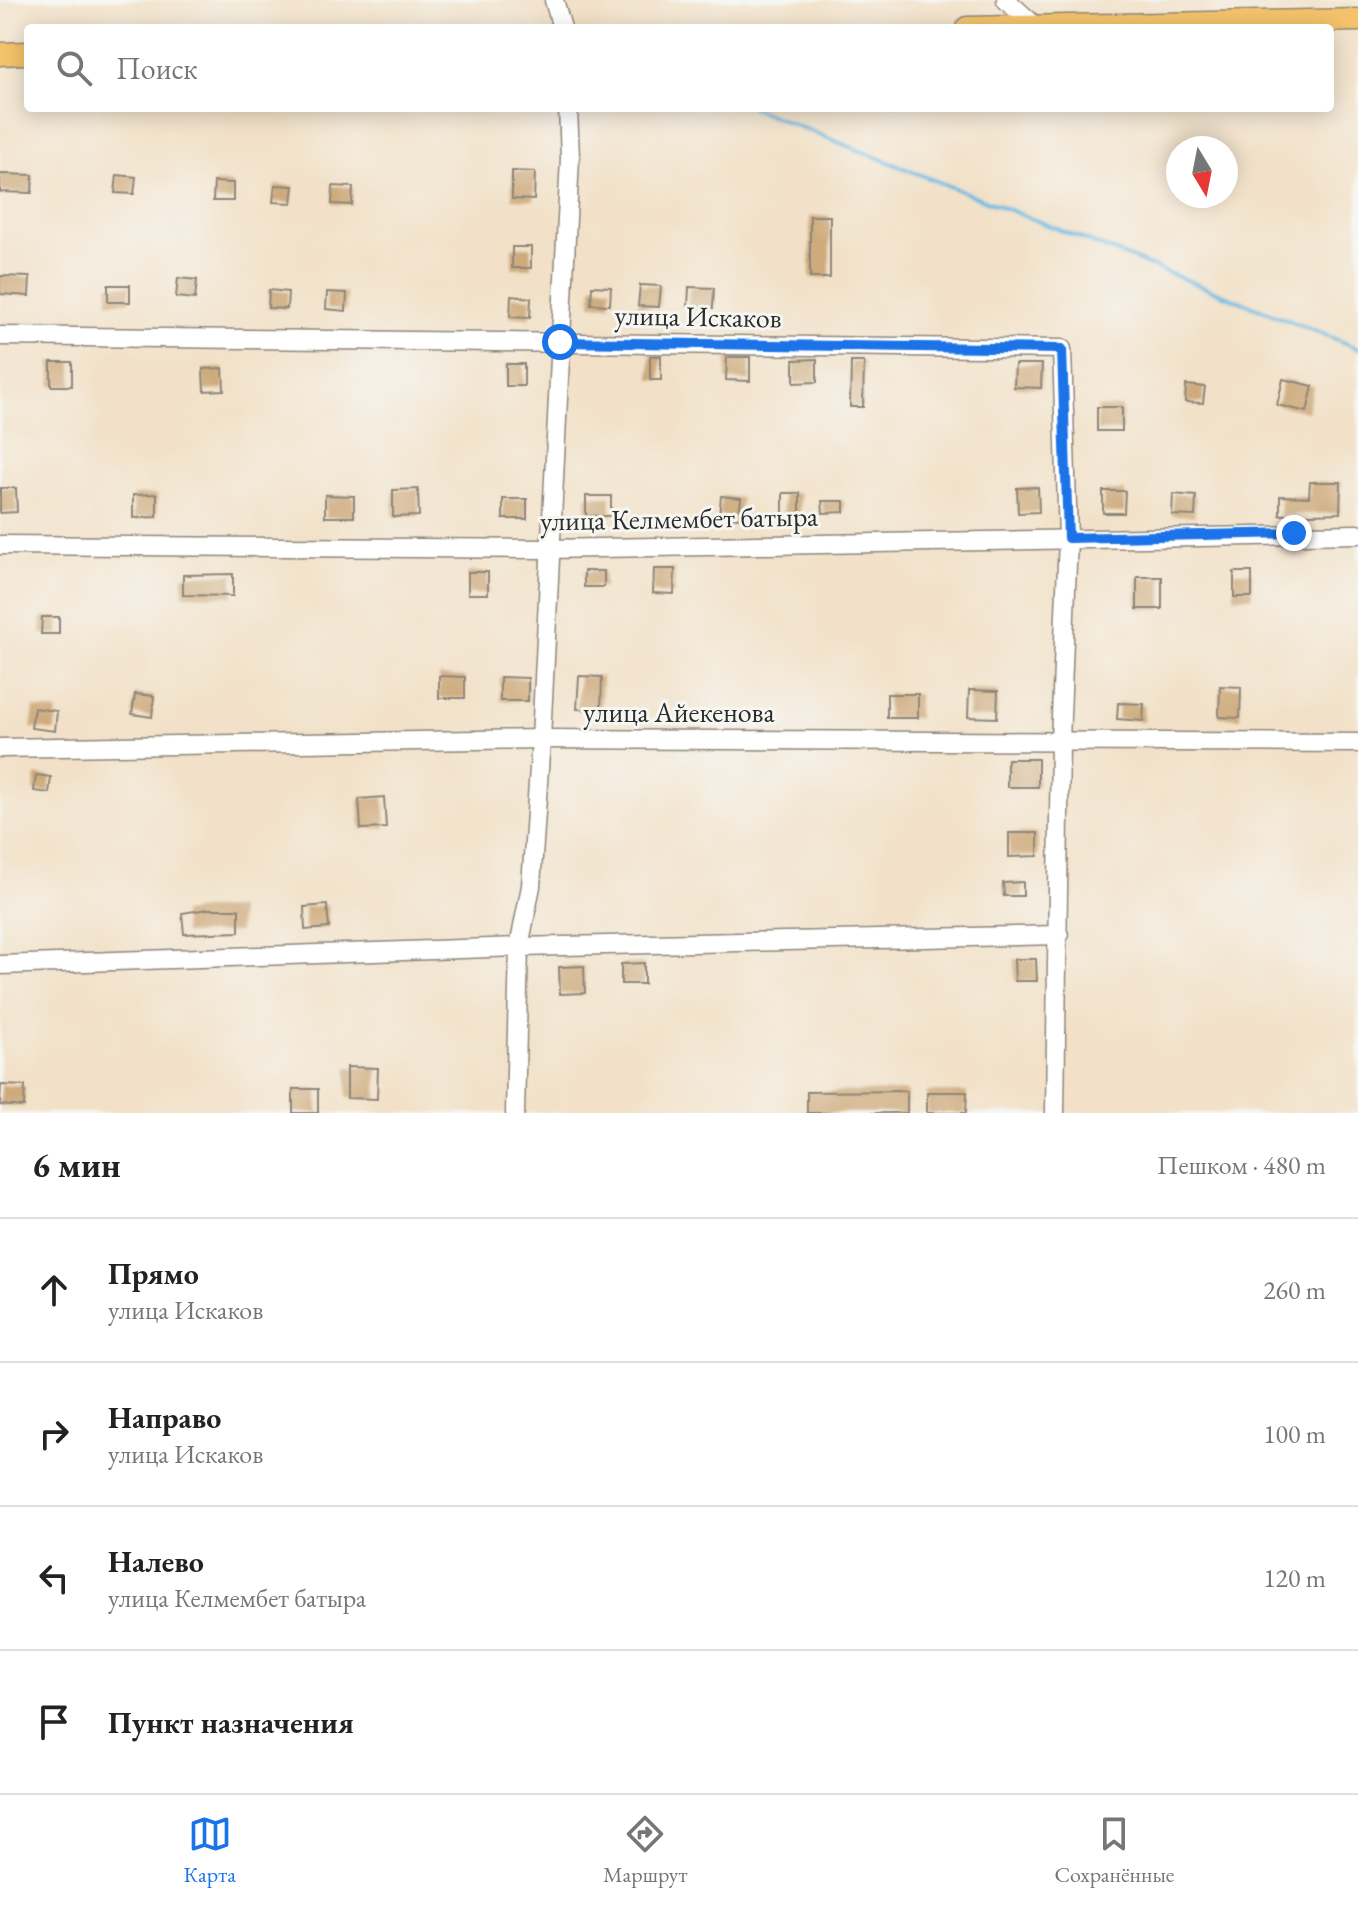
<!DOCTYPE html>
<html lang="ru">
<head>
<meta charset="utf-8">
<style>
  :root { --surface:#fff; --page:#f6f6f6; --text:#222; --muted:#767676; --line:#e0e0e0; --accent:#1a73e8 }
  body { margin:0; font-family:"EB Garamond",serif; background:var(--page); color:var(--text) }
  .compass { position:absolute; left:1166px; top:136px; width:72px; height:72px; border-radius:50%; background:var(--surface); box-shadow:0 4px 20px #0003; rotate:170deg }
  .stop { position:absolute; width:24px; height:24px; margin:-18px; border:6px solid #1a73e8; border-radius:50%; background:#fff }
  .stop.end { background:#1a73e8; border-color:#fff; box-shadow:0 2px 8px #0008 }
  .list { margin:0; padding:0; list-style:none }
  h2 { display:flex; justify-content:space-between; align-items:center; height:104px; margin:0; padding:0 32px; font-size:34px }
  h2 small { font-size:26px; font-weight:400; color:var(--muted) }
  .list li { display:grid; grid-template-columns:52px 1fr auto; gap:24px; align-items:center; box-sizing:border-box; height:144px; padding:0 32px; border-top:2px solid var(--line) }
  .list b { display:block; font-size:30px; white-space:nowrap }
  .list p { margin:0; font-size:26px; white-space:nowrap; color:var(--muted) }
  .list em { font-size:26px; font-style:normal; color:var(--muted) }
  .icon { flex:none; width:44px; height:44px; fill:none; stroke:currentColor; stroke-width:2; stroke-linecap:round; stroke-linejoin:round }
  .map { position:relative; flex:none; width:1358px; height:1113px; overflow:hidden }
  .search { position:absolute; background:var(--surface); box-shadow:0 4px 20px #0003; left:24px; right:24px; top:24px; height:88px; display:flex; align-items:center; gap:20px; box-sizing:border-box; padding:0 28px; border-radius:8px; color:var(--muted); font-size:30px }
  .sheet { height:680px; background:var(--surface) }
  nav { display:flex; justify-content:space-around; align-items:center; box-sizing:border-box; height:112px; border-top:2px solid var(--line); background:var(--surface); font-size:22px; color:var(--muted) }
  nav a { display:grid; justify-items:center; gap:4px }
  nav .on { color:var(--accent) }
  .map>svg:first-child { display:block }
</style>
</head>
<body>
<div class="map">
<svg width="1358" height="1113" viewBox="0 0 1358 1113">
  <rect width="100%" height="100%" fill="#f6f6f2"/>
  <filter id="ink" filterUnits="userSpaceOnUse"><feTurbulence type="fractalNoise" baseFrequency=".0125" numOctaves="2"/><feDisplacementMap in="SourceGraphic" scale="16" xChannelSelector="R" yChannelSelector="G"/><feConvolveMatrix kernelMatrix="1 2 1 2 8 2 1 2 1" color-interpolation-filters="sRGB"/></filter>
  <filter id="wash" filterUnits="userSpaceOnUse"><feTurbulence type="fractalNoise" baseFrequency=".006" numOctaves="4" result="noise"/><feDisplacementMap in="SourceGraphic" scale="32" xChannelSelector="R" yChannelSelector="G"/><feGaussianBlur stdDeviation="1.8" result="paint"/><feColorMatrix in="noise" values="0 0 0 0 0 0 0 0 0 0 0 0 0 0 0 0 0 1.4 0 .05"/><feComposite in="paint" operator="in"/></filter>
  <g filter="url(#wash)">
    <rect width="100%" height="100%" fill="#f2e1c8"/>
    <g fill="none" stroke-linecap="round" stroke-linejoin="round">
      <polyline stroke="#66b7e1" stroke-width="4" points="752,108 1358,348"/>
    </g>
    <g id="blocks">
      <g fill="#ceaa7b">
        <polygon points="512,171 535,172 534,200 512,199"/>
        <polygon points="0,174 33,175 32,193 0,192"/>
        <polygon points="117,175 136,177 134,194 115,193"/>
        <polygon points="214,182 233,183 233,201 213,201"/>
        <polygon points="275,185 294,186 292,203 273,202"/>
        <polygon points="333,186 353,187 352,205 332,204"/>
        <rect x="810" y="216" width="20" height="62"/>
        <rect x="512" y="247" width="19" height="21"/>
        <polygon points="0,276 30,277 29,296 0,294"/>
        <polygon points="178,278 197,280 195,299 176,297"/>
        <rect x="108" y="285" width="22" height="17"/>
        <polygon points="640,285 661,286 659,307 638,306"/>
        <polygon points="592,286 611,287 610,305 591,304"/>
        <polygon points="689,287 714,288 713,308 688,307"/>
        <polygon points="269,290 288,292 287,309 268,308"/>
        <polygon points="327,292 347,293 346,311 326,309"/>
        <polygon points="511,296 531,298 530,318 510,317"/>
        <rect x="650" y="356" width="11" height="24"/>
        <polygon points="727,357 750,357 750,381 726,380"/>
        <polygon points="817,359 817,382 794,383 794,360"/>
        <rect x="51" y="362" width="21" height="24"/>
        <polygon points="851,362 864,362 863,407 850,407"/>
        <rect x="506" y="364" width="18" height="22"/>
        <polygon points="1015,364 1042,364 1041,388 1014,387"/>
        <polygon points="223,368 224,390 204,391 203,369"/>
        <polygon points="1283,379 1313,386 1307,412 1277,405"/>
        <polygon points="1186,385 1205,387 1203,403 1185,402"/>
        <rect x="1097" y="407" width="25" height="24"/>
        <polygon points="1310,482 1341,482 1340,513 1280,515 1280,496 1309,497"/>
        <polygon points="1038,487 1039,512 1018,513 1017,488"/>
        <polygon points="0,488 16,488 17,512 0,513"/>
        <polygon points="418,489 419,516 393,517 393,490"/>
        <polygon points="1103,491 1125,491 1124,513 1103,513"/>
        <rect x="783" y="493" width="17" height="21"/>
        <polygon points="157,494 157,517 133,518 133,495"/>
        <polygon points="1173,494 1196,496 1195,516 1172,515"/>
        <polygon points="325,495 354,496 354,517 325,517"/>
        <rect x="586" y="496" width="25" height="20"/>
        <polygon points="721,496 741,498 739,518 719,516"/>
        <rect x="503" y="499" width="24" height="20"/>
        <polygon points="822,501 844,501 844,512 823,513"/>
        <polygon points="654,569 675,569 674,594 653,593"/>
        <rect x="584" y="571" width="20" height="16"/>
        <rect x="468" y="572" width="20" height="22"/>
        <rect x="1234" y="572" width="18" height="25"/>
        <polygon points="233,574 233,596 183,595 183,575"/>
        <rect x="1137" y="577" width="25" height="32"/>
        <polygon points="42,617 59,617 59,634 41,634"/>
        <polygon points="439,676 465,677 465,698 439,698"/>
        <polygon points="579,676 602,677 601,710 577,709"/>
        <polygon points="500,677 528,678 528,701 500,701"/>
        <polygon points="1220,686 1241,687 1240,718 1219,717"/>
        <polygon points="969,690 998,691 997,718 968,717"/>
        <polygon points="135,694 154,696 152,717 132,714"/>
        <rect x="887" y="694" width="31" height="24"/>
        <polygon points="1118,703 1144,704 1143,721 1117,719"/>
        <polygon points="34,708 57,711 55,731 31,728"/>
        <rect x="1007" y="759" width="31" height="28"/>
        <polygon points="36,775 51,777 49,793 34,791"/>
        <polygon points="384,797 386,828 361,829 359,799"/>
        <polygon points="1009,833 1038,833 1038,856 1009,857"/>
        <polygon points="1023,882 1023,896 1004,896 1003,883"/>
        <polygon points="327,905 329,928 305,930 304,907"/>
        <polygon points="208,909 239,909 239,932 184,934 182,913"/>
        <polygon points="1014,959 1036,959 1037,981 1015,981"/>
        <polygon points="644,963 644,984 621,984 621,964"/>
        <polygon points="584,966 585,993 560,994 559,967"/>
        <polygon points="347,1067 378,1068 377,1099 347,1098"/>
        <polygon points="1,1085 25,1086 24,1107 0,1105"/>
        <rect x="293" y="1089" width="25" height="24"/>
        <polygon points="907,1091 907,1113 807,1113 807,1092"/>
        <polygon points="927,1092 967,1092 966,1113 927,1113"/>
      </g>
    </g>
  </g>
  <g filter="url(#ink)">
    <use href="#blocks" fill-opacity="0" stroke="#8e867a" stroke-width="2"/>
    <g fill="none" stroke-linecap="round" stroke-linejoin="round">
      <g stroke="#8e867a" stroke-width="21">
        <g id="minor">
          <polyline points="554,0 562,28"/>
          <polyline points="1006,0 1035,26"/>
          <polyline points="0,336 1062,349 1068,538 1060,742 1055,1113"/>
          <polyline points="0,545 548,549 1358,534"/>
          <polyline points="0,748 541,739 1358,743"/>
          <polyline points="0,965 519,947 1059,935"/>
          <polyline points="515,1113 519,947 531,886 541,739 570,158 568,108"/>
        </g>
      </g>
      <g stroke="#8e867a" stroke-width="25">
        <g id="major">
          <polyline points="967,28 1358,20"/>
          <polyline points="0,54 28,53"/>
        </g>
      </g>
      <use href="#minor" stroke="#fff" stroke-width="18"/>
      <use href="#major" stroke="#f3c26a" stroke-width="22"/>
    </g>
  </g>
  <g fill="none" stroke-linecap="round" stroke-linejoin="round" filter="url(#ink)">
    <polyline stroke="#1a73e8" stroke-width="10" points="560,342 1062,349 1068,538 1294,533"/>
  </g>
  <g text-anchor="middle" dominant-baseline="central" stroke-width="6" stroke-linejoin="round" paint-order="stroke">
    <g font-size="28" fill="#2b2b2b" stroke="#f6f6f2">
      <text transform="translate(698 316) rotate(1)">улица Искаков</text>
      <text transform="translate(679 518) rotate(-1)">улица Келмембет батыра</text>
      <text x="679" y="712">улица Айекенова</text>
    </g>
  </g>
</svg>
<svg class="compass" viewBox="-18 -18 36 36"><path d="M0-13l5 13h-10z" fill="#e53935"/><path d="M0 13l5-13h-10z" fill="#767676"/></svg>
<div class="stop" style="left:560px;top:342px"></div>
<div class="stop end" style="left:1294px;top:533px"></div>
<div class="search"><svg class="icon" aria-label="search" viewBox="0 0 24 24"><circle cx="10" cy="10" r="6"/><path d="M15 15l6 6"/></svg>Поиск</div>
</div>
<section class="sheet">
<h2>6 мин<small>Пешком · 480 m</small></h2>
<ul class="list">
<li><svg class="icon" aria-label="ahead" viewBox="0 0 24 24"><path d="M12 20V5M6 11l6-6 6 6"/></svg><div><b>Прямо</b><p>улица Искаков</p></div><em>260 m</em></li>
<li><svg class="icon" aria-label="right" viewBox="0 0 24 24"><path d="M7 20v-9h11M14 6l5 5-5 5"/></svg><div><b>Направо</b><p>улица Искаков</p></div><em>100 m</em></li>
<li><svg class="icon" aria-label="left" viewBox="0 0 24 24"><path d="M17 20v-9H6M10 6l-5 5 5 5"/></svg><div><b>Налево</b><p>улица Келмембет батыра</p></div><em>120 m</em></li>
<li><svg class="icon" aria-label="arrive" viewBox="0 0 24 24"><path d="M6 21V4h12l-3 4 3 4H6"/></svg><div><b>Пункт назначения</b></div></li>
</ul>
</section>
<nav>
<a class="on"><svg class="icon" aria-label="map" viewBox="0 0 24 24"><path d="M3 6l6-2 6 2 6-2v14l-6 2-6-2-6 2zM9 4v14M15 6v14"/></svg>Карта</a>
<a><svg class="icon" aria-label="directions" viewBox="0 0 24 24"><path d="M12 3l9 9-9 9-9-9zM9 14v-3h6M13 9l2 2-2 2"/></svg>Маршрут</a>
<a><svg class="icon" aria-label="saved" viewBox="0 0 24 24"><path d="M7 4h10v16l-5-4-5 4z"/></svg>Сохранённые</a>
</nav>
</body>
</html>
